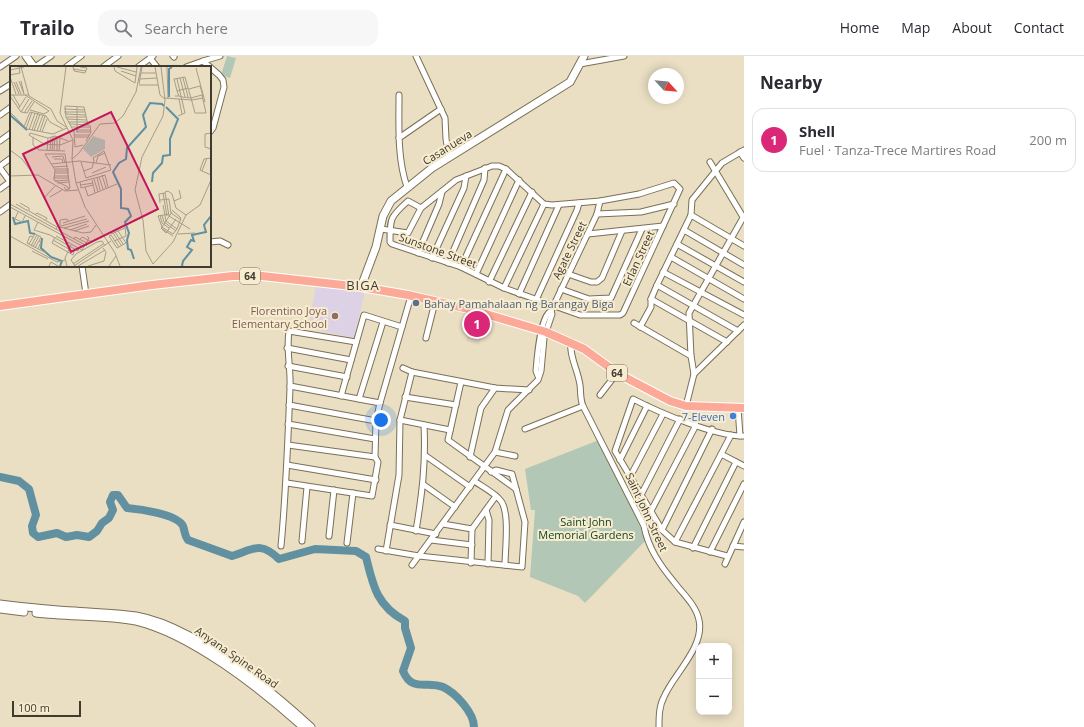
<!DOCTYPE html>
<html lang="en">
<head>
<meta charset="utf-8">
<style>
  :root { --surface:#fff; --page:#f7f7f7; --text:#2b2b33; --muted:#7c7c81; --line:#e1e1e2; --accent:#db2777 }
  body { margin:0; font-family:"Open Sans",sans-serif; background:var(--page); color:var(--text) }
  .controls { position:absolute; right:12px; bottom:12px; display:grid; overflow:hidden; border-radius:8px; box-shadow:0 2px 10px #0003 }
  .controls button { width:36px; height:36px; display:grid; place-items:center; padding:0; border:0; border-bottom:1px solid var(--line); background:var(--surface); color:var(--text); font:20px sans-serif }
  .compass { position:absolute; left:648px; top:12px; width:36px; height:36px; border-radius:50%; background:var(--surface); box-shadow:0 2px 10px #0003; rotate:116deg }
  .scale { position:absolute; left:12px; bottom:10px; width:69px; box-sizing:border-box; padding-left:4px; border:2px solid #3f3b30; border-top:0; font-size:11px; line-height:14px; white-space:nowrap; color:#3f3b30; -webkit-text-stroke:3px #f8ecd0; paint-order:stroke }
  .you { position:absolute; left:381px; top:364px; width:14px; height:14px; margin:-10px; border:3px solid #fff; border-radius:50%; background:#1a73e8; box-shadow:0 0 0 6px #1a73e833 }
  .badge { display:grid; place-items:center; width:26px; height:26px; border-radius:50%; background:var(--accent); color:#fff; font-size:13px; font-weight:700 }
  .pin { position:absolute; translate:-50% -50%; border:2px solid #fff; box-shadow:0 1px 4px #0006 }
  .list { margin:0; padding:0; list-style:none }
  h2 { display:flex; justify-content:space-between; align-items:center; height:52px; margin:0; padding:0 16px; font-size:17px }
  h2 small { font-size:13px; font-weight:400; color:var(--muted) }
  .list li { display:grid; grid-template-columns:26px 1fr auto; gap:12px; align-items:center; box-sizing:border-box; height:64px; margin:0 8px 8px; padding:0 8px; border:1px solid var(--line); border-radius:12px }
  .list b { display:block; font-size:15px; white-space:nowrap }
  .list p { margin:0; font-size:13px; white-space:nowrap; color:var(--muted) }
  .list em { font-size:13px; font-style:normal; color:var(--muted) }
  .icon { flex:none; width:22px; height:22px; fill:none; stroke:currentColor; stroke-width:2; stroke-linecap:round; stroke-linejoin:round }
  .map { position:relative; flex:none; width:744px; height:671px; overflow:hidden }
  header { display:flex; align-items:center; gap:24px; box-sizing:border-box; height:56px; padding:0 20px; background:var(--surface); border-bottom:1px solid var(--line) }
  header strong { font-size:19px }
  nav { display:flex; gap:22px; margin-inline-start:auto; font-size:14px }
  .search { width:280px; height:36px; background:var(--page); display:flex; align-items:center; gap:10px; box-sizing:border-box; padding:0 14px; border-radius:12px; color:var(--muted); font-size:15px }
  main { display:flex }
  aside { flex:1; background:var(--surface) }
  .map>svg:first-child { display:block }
</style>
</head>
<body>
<header>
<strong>Trailo</strong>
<div class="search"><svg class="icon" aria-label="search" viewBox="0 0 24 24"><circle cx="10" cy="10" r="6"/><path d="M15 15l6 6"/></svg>Search here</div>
<nav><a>Home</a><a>Map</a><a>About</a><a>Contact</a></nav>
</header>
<main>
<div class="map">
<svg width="744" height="671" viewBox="0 0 744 671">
  <rect width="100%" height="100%" fill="#eadfc3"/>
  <polygon fill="#e3d3c1" points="474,257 488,261 479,289 466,285"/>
  <polygon fill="#ddd1e5" points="316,230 365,235 354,282 308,272"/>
  <g fill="#b2c7b5">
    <polygon points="227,0 236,2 230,22 221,19"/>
    <polygon points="599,384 642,469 645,485 585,547 578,540 530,521 535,454 531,454 525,413"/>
  </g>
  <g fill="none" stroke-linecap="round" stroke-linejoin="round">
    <path stroke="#6191a1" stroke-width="8" d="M0,421L19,425L29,433L36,459L32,470L33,477L38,481L57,477L66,481L77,479L89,481L97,475L102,467L109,462L113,454L110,446L113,439H118L127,452C139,453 177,458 183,470C185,475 184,479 188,484L232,500C254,493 260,485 279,503L315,493L356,495L366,501C373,530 377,550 405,565V572L411,592L403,615C412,637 427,624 443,631C456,637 474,657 474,671"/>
    <g stroke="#7a7057" stroke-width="7">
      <g id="street">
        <polyline points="173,0 174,1"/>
        <polyline points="416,0 445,62 446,83 449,101"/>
        <polyline points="150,2 157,11"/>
        <polyline points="203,5 220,0"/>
        <polyline points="580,8 624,0"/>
        <polyline points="0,11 16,0"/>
        <polyline points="35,11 51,0"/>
        <polyline points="66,11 81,0"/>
        <polyline points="103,11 118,0"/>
        <polyline points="138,11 153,0"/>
        <polyline points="186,11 203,5 219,19 223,24 224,31 213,72 210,76"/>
        <polyline points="0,35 11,28"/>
        <path d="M399,39C399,69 397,102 407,131"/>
        <polyline points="0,59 11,51"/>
        <polyline points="399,82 441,53"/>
        <polyline points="0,85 11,77"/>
        <polyline points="740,96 744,102"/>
        <polyline points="710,106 743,161"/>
        <polyline points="0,110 11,102"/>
        <polyline points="0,112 11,127"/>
        <polyline points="0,133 11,125"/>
        <polyline points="0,156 11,148"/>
        <polyline points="597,158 641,156 674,148"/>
        <polyline points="691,159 744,190"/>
        <path d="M381,173L408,177L421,152L456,124L492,110H499L506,113L544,148L552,149L600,145L639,138L674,127L680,133L623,257L620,259H580L504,232L461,211L392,188L390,186C390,162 390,161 408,145L421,152"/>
        <polyline points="684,174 744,209"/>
        <polyline points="588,178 663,170"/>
        <polyline points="210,186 220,185 228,189"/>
        <polyline points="677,188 744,226"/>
        <polyline points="418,197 439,148 442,136"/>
        <polyline points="671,201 744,243"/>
        <polyline points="432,202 464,132 466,120"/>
        <polyline points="448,207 484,124 485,112"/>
        <polyline points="82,210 86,238"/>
        <polyline points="461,211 506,113"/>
        <polyline points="663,216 744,259"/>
        <polyline points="476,218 519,124"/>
        <polyline points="568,218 591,226 597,226 602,222 622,175"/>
        <polyline points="489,226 532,136"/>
        <polyline points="657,229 738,275"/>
        <polyline points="504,232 544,148"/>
        <polyline points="561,233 589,243 611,242 642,173"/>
        <polyline points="519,238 559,149"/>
        <polyline points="651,243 727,286"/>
        <polyline points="536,244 577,154 579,147"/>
        <polyline points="634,267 691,300"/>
        <polyline points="640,271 651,251 651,243 657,229 691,159 692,144 722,107 744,94"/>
        <polyline points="426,282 435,246"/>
        <path d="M571,286C569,300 578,314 580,329C581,337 580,343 583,350L644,470C648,492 660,509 674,526C683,538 696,549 699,564C705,591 673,619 664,641C659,650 659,661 659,671"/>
        <polyline points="287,292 351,304"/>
        <polyline points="288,310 347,321"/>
        <polyline points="403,312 412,316"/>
        <polyline points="694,318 744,269"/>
        <path d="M538,320L536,315C537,303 540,260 551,255"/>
        <polyline points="461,326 448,384 516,433"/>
        <polyline points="290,330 380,347"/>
        <polyline points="600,339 617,317"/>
        <polyline points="341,340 364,259 402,271"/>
        <polyline points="405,341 456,349"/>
        <polyline points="359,343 383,266"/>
        <polyline points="289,349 376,365"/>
        <polyline points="686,350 694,318 691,300 689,257 744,160"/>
        <polyline points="738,352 740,380"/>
        <polyline points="400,364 450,374"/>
        <polyline points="288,368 375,383"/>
        <polyline points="525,373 583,350"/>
        <polyline points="288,389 375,401 376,365 380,347 411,240"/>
        <polyline points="495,396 515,400"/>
        <polyline points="721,398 744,410"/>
        <polyline points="426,400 470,431"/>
        <polyline points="470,401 481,352 495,332"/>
        <polyline points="620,404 647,350"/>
        <polyline points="287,409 376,424"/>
        <polyline points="630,421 663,358"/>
        <path d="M474,425C483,431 495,437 501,445C510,457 505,494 505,509"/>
        <polyline points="287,427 372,440 378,406 375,401"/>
        <polyline points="424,429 455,451"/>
        <polyline points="641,439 680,363"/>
        <polyline points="486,454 489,464 488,508"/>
        <polyline points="651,455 696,369"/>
        <polyline points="443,468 472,473 471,507"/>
        <polyline points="390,469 436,478"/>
        <polyline points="472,473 496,440"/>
        <polyline points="662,474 712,373"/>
        <path d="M416,475C422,438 426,407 424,369"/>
        <polyline points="329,480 334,434"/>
        <polyline points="431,484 472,489"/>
        <polyline points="302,485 307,431"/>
        <polyline points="675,486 731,379"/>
        <polyline points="347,487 353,437"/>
        <path d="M281,490C286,438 288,385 290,332C291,312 286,295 289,275L356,286"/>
        <polyline points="733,490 744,491"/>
        <polyline points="693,492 736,406"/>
        <polyline points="378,493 419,500 522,511 525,466 512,418 496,414 491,416"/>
        <polyline points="386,495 399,419 400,364 412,316 495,332 529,334"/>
        <polyline points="710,496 744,428"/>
        <path d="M727,500L675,486L662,474L615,395L633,343C658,356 716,381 744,380"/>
        <polyline points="725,508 744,466"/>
        <polyline points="412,509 495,396 508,354 538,324 541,315 544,282 552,258 551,255 597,158 600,145"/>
      </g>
    </g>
    <g stroke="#7a7057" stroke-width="9">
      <g id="secondary">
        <polyline points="26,0 34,11"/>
        <polyline points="361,231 376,191 383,160 391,145 432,112 570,26 584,0"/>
        <path d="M0,548C25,551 50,554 75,555C96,557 116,557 136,560C193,570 268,632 311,671"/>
        <polyline points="0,553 24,556"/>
        <path d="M36,557C68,561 106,559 136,565C191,578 261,633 303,671"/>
      </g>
    </g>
    <g stroke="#fff" stroke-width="10">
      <polyline id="primary" points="0,250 152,229 233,220 262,220 361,231 408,239 469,253 546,276 584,293 617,317 670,345 686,350 744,352"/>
    </g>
    <use href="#street" stroke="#fff" stroke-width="5"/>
    <use href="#secondary" stroke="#fff" stroke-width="7"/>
    <use href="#primary" stroke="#fca998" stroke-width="8"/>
  </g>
  <circle fill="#5c6f8a" stroke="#f8ecd0" stroke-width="1.5" cx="416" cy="247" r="4"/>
  <circle fill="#8d6e63" stroke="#f8ecd0" stroke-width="1.5" cx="335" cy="260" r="4"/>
  <circle fill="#3f7fe0" stroke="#f8ecd0" stroke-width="1.5" cx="733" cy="360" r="4"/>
  <g text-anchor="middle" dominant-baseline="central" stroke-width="4" stroke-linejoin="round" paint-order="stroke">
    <g fill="#f8ecd0" stroke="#767060" stroke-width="1">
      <rect x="240" y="212" width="20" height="16" rx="3"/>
      <rect x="607" y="309" width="20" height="16" rx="3"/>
    </g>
    <g font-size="10" font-weight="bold" fill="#3f3b30">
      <text x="250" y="220">64</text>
      <text x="617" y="317">64</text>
    </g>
    <g font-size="11" fill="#3f3b30" stroke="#f8ecd0">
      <text transform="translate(447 91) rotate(-32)">Casanueva</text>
      <text transform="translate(438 194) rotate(20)">Sunstone Street</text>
      <text transform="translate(569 194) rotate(-64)">Agate Street</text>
      <text transform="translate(638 202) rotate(-65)">Erlan Street</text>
      <text transform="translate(647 456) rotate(65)">Saint John Street</text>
      <text transform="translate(237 601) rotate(35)">Anyana Spine Road</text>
    </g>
    <g font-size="11" fill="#4e5e75" stroke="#f8ecd0" text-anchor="start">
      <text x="424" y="247">Bahay Pamahalaan ng Barangay Biga</text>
    </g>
    <g font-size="11" fill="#785e54" stroke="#f8ecd0" text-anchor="end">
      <text x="327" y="254">Florentino Joya<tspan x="327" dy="13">Elementary School</tspan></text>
    </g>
    <g font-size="11" fill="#366cbe" stroke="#f8ecd0" text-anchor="end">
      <text x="725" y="360">7-Eleven</text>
    </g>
    <g font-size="11" fill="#0e461f" stroke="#f8ecd0">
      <text x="586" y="465">Saint John<tspan x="586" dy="13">Memorial Gardens</tspan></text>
    </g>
    <g font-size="13" letter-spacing="1" fill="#3f3b30" stroke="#f8ecd0">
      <text x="363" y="229">BIGA</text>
    </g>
  </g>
  <g transform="translate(10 10)">
    <rect width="201" height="201" fill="#eadfc3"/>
    <path d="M83,70L95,74V83L81,91L73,83Z" fill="#b2c7b5"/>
    <path fill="none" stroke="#6191a1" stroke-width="2" d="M159,31V3L162,1M0,49L17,64M142,116L143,107L152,97L153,90L160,89V73L168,53L156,41M3,151L5,158L18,155L20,167L25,168M32,172L31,182L41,191L52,195L50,200M124,193L121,184L118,183L117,174L119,167L115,156L121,150L118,143L111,142V123L103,106L109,97L116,93L117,82L136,61L133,49L140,37L152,38L154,40M172,200L173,195L182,184L177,181L181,174L184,175L182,169L196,166L194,159L201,150"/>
    <path fill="none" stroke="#a69d88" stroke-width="1" d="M11,1L19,30L41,43L47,55L56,61M56,1L50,47L63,74L62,93L66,117L75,141L105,187L110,200M63,1L64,5L75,7L77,2L70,1M104,1L105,5L125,17L127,1M107,1L126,6M145,1L150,29L155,33M157,1L158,33M186,2L195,36M63,3L76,5M0,4L14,1M111,5L126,10M131,7H146M0,9L10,7L9,1M0,11L6,28M170,12L175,31M173,12L178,31M130,13L147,12M167,13L175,47L168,50M9,15L14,28M11,15L14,28M4,16L9,28M6,16L11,28M129,18L132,1M129,19H148M179,23L190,20L193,30M167,25L164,13L175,11L178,22M0,29H19M3,29L10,41M15,29L39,45L34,48L20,44M0,30L11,46L17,47L24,36M165,30H169L172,31L181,32L192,29L196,47H185L181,32L178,22L167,25L169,30M155,32L182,34L193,32M169,33L172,48M8,43L16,31M54,43L75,44M0,46L17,63L43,68L57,62M11,46L19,33M54,46H75M14,47L22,35M55,48L76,49M56,51H76M57,53L77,54M58,56H77M60,58L79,59M14,61L20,46L36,50L40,56L53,63M61,61H80M16,63L22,46M19,64L25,47M22,64L28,47M67,64H81M24,65L30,48M27,65L33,49M30,65L35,50M32,66L37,53M66,66H81M67,66V41M201,67L195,68V81L201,83M64,69H80M23,71V79L29,84L55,85M65,71H79M58,75L45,70L38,72L20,67L19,69L34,78L50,79L63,74M76,75L81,66L80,59M73,79L65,81L64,66L56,51L55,40L74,41L78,59M0,84L12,93L24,109M37,85L38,72M40,85L41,71M42,85L43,71M44,85L45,70M47,85V71M49,85L50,72M35,88H55L60,122L56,124L54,121M35,88L45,104L44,114L58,121L59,124M42,91L53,90L55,97M201,92L194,93L190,104L201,109M44,93H52L53,97M62,93L69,87L90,58L105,57L113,50L126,26L131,1M84,95L83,92L94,85L101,104M71,96L76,112L101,104M86,97L88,90L95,87M41,98L69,95L101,99M43,101L58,100M45,103H59M45,105H59M74,105L82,102L84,95M192,105L197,92M45,107H59M82,107L96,101M92,109L96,122M0,110L28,109L55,125L68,124M44,110H59M89,111L95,109L98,121M43,112H59M87,112L90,124M84,113L88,126M82,114L85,127M45,115L59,114M70,116L71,122L83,119M47,117L59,116M66,117L89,111L93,123M71,119L83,117M75,121L78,130L107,118M153,127L157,150M40,131L52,124M34,132L45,120M150,134L159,133L161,147L171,154M164,135L171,132L169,124M10,137L19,142V145L47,161L46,164M150,137L149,128L155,127M0,138L77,180M6,138L18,145M153,139L156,155L167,163M0,141L74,181M8,146L5,153L12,156L15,150M159,148L148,150L152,161L162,146M25,149L27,147L37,152L36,154M150,149L152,157L159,162M152,149L154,156L166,165M176,149L166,142L162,128L158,125L155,126L159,150L180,163M28,156L24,164L40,169L68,185L69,182M53,157L75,150M51,160L77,153M50,161L73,167L81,166L86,159M50,161V154L57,153L58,155M54,162L79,155M151,162L152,161L163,168L167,163L171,152L162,144M151,162L156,167L166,153M151,162L163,170M60,164L77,158M64,165L79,160M108,165L116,177M105,166L113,178M103,167L111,179M101,168L115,162M168,168L185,167M0,170L47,196L55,194M46,170L72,184L79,172L77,170M23,171L20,170L17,177L36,187M45,171L42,177L63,189L64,186M64,173L65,171L79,178M70,173L72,171L82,176M43,174L64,186M104,175L116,170L115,161M19,178L25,168L27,169M21,180L27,169L31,171L29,175M23,181L29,170M109,181L101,169L99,170L107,182L116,177L117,176M25,182L29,175L31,176L28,183M22,185L38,193M63,198L93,178M143,198L163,176L176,149L190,139L201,114M143,198L136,185L133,154L125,124L132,91L153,50L155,34L151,1M39,200L41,196L48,200M57,200L55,192L61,179M64,200L101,175M65,200L61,194L66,188L87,176L92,175L95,180M68,200L95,184M78,200L94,195L96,186L93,182M99,200L106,190"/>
    <path fill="#c2185b" fill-opacity="0.15" stroke="#c2185b" stroke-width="2" d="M101,46L148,143L61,186L13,88Z"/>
    <rect width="201" height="201" fill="none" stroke="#3f3b30" stroke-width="2"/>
  </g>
</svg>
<div class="controls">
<button>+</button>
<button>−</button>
</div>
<svg class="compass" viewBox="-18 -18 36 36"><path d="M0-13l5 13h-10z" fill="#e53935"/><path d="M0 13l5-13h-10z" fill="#7c7c81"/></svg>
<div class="scale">100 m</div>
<div class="you"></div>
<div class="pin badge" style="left:477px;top:268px">1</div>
</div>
<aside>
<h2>Nearby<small></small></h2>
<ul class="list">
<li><span class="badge">1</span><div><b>Shell</b><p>Fuel · Tanza-Trece Martires Road</p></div><em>200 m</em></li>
</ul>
</aside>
</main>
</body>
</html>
